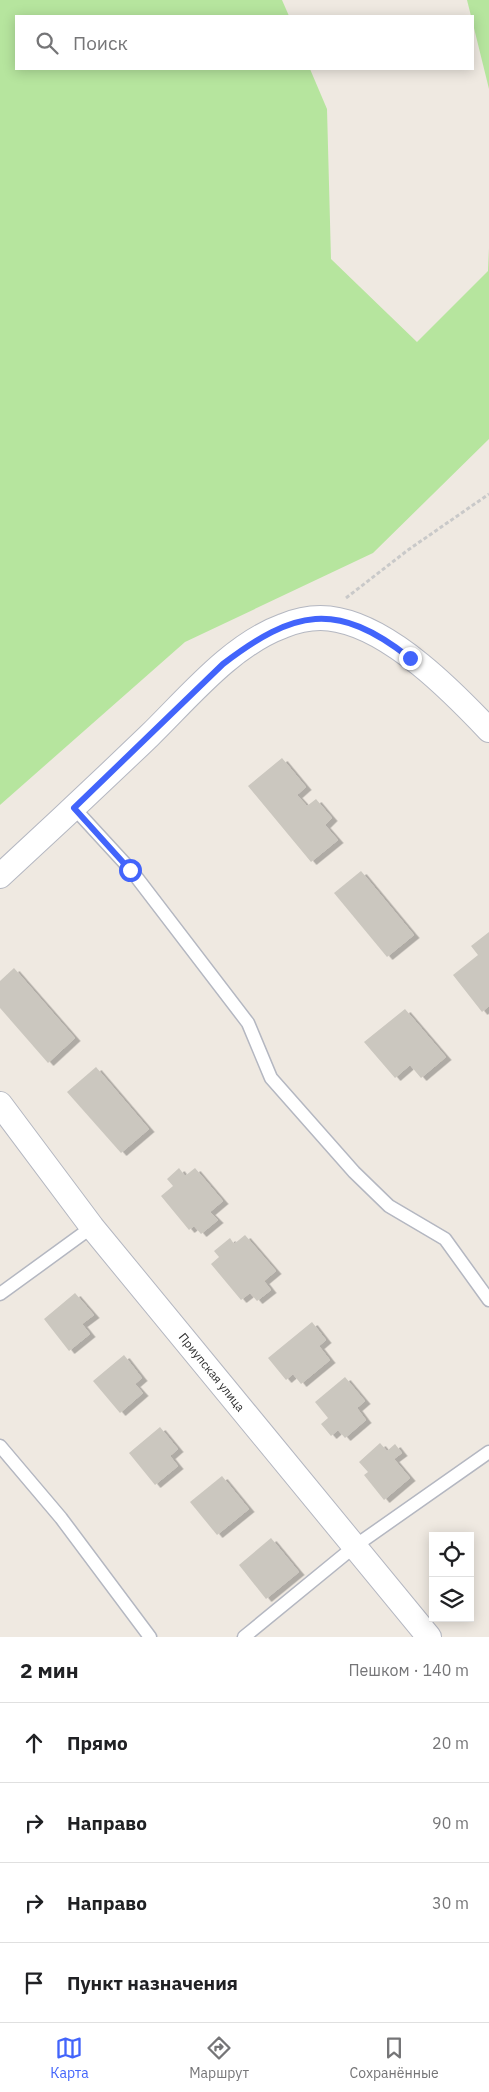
<!DOCTYPE html>
<html lang="ru">
<head>
<meta charset="utf-8">
<style>
  :root { --surface:#fff; --page:#f6f6f6; --text:#202124; --muted:#757577; --line:#e0e0e0; --accent:#4264fb }
  body { margin:0; font-family:"IBM Plex Sans",sans-serif; background:var(--page); color:var(--text) }
  .controls { position:absolute; right:15px; bottom:15px; display:grid; overflow:hidden; border-radius:0px; box-shadow:0 2px 12px #0003 }
  .controls button { width:45px; height:45px; display:grid; place-items:center; padding:0; border:0; border-bottom:1px solid var(--line); background:var(--surface); color:var(--text); font:25px sans-serif }
  .stop { position:absolute; width:15px; height:15px; margin:-11px; border:4px solid #4264fb; border-radius:50%; background:#fff }
  .stop.end { background:#4264fb; border-color:#fff; box-shadow:0 1px 5px #0008 }
  .list { margin:0; padding:0; list-style:none }
  h2 { display:flex; justify-content:space-between; align-items:center; height:65px; margin:0; padding:0 20px; font-size:21px }
  h2 small { font-size:16px; font-weight:400; color:var(--muted) }
  .list li { display:grid; grid-template-columns:32px 1fr auto; gap:15px; align-items:center; box-sizing:border-box; height:80px; padding:0 20px; border-top:1px solid var(--line) }
  .list b { display:block; font-size:19px; white-space:nowrap }
  .list em { font-size:16px; font-style:normal; color:var(--muted) }
  .icon { flex:none; width:28px; height:28px; fill:none; stroke:currentColor; stroke-width:2; stroke-linecap:round; stroke-linejoin:round }
  .map { position:relative; flex:none; width:489px; height:1637px; overflow:hidden }
  .search { position:absolute; background:var(--surface); box-shadow:0 2px 12px #0003; left:15px; right:15px; top:15px; height:55px; display:flex; align-items:center; gap:12px; box-sizing:border-box; padding:0 18px; border-radius:0px; color:var(--muted); font-size:19px }
  .sheet { height:385px; background:var(--surface) }
  nav { display:flex; justify-content:space-around; align-items:center; box-sizing:border-box; height:70px; border-top:1px solid var(--line); background:var(--surface); font-size:14px; color:var(--muted) }
  nav a { display:grid; justify-items:center; gap:2px }
  nav .on { color:var(--accent) }
  .map>svg:first-child { display:block }
</style>
</head>
<body>
<div class="map">
<svg width="489" height="1637" viewBox="0 0 489 1637">
  <defs>
    <filter id="shadow"><feDropShadow dx="5.5" dy="3" stdDeviation="0" flood-color="#0004"/></filter>
  </defs>
  <rect width="100%" height="100%" fill="#efe9e1"/>
  <g fill="#b6e59e">
    <polygon points="0,0 282,0 289,16 16,16 16,69 310,69 327,109 331,259 417,342 488,271 489,248 489,439 373,553 185,642 0,805"/>
    <polygon points="467,0 489,0 489,89 473,24 473,16 471,16"/>
  </g>
  <g fill="#cbc7bf" filter="url(#shadow)">
    <polygon points="282,758 306,787 297,795 307,806 316,799 332,818 325,825 338,840 311,862 248,786"/>
    <polygon points="361,871 414,935 387,957 334,893"/>
    <polygon points="489,932 489,1006 482,1012 453,975 478,955 471,946"/>
    <polygon points="14,968 75,1038 48,1063 0,1008 0,981"/>
    <polygon points="405,1009 446,1057 421,1078 410,1065 395,1078 364,1042"/>
    <polygon points="96,1067 149,1129 121,1153 67,1092"/>
    <polygon points="179,1168 185,1176 195,1168 223,1201 210,1212 218,1220 201,1234 194,1226 189,1230 161,1196 173,1186 167,1179"/>
    <polygon points="245,1235 276,1271 264,1281 271,1290 257,1301 250,1293 241,1300 211,1264 219,1257 214,1251 230,1238 234,1244"/>
    <polygon points="75,1293 94,1315 82,1324 90,1334 69,1351 44,1319"/>
    <polygon points="312,1322 326,1340 319,1346 330,1360 301,1384 293,1374 286,1380 268,1358"/>
    <polygon points="124,1355 142,1378 135,1384 143,1393 120,1413 93,1381"/>
    <polygon points="345,1377 365,1401 357,1408 366,1420 345,1438 338,1430 331,1436 321,1424 328,1418 315,1402"/>
    <polygon points="160,1427 178,1449 170,1456 178,1466 155,1485 129,1453"/>
    <polygon points="380,1443 387,1451 395,1444 402,1453 394,1459 410,1478 384,1500 364,1475 368,1472 359,1462"/>
    <polygon points="222,1476 249,1509 217,1535 190,1502"/>
    <polygon points="271,1538 299,1572 266,1599 239,1565"/>
  </g>
  <g fill="none" stroke-linecap="round" stroke-linejoin="round">
    <g stroke="#b4b7c1" stroke-width="15">
      <g id="service">
        <polyline points="74,808 131,870 248,1023 271,1078 354,1172 389,1206 445,1239 489,1300"/>
        <polyline points="0,1294 92,1227"/>
        <polyline points="0,1446 61,1518 150,1637"/>
        <polyline points="244,1637 355,1546 489,1452"/>
      </g>
    </g>
    <g stroke="#b4b7c1" stroke-width="26">
      <g id="minor">
        <path d="M0,876C50,830 100,783 149,736C188,698 231,645 283,626C300,619 320,616 338,620C393,631 452,691 489,730"/>
        <polyline points="0,1104 92,1227 429,1637"/>
      </g>
    </g>
    <polyline stroke="#c9c9c9" stroke-width="3" stroke-dasharray="4 2.5" stroke-linecap="butt" points="346,598 408,550 489,494"/>
    <use href="#service" stroke="#fff" stroke-width="12"/>
    <use href="#minor" stroke="#fff" stroke-width="24"/>
  </g>
  <g fill="none" stroke-linecap="round" stroke-linejoin="round">
    <path stroke="#4264fb" stroke-width="6" d="M130,870L74,808L223,664C294,610 336,600 410,658"/>
  </g>
  <g text-anchor="middle" dominant-baseline="central" stroke-width="4" stroke-linejoin="round" paint-order="stroke">
    <g font-size="12" fill="#2e2e2e" stroke="#fff">
      <text transform="translate(212 1372) rotate(51)">Приупская улица</text>
    </g>
  </g>
</svg>
<div class="controls">
<button><svg class="icon" aria-label="locate" viewBox="0 0 24 24"><circle cx="12" cy="12" r="6"/><path d="M12 2v4M12 18v4M2 12h4M18 12h4"/></svg></button>
<button><svg class="icon" aria-label="layers" viewBox="0 0 24 24"><path d="M12 4l9 5-9 5-9-5zM3 14l9 5 9-5"/></svg></button>
</div>
<div class="stop" style="left:130px;top:870px"></div>
<div class="stop end" style="left:410px;top:658px"></div>
<div class="search"><svg class="icon" aria-label="search" viewBox="0 0 24 24"><circle cx="10" cy="10" r="6"/><path d="M15 15l6 6"/></svg>Поиск</div>
</div>
<section class="sheet">
<h2>2 мин<small>Пешком · 140 m</small></h2>
<ul class="list">
<li><svg class="icon" aria-label="ahead" viewBox="0 0 24 24"><path d="M12 20V5M6 11l6-6 6 6"/></svg><div><b>Прямо</b></div><em>20 m</em></li>
<li><svg class="icon" aria-label="right" viewBox="0 0 24 24"><path d="M7 20v-9h11M14 6l5 5-5 5"/></svg><div><b>Направо</b></div><em>90 m</em></li>
<li><svg class="icon" aria-label="right" viewBox="0 0 24 24"><path d="M7 20v-9h11M14 6l5 5-5 5"/></svg><div><b>Направо</b></div><em>30 m</em></li>
<li><svg class="icon" aria-label="arrive" viewBox="0 0 24 24"><path d="M6 21V4h12l-3 4 3 4H6"/></svg><div><b>Пункт назначения</b></div></li>
</ul>
</section>
<nav>
<a class="on"><svg class="icon" aria-label="map" viewBox="0 0 24 24"><path d="M3 6l6-2 6 2 6-2v14l-6 2-6-2-6 2zM9 4v14M15 6v14"/></svg>Карта</a>
<a><svg class="icon" aria-label="directions" viewBox="0 0 24 24"><path d="M12 3l9 9-9 9-9-9zM9 14v-3h6M13 9l2 2-2 2"/></svg>Маршрут</a>
<a><svg class="icon" aria-label="saved" viewBox="0 0 24 24"><path d="M7 4h10v16l-5-4-5 4z"/></svg>Сохранённые</a>
</nav>
</body>
</html>
